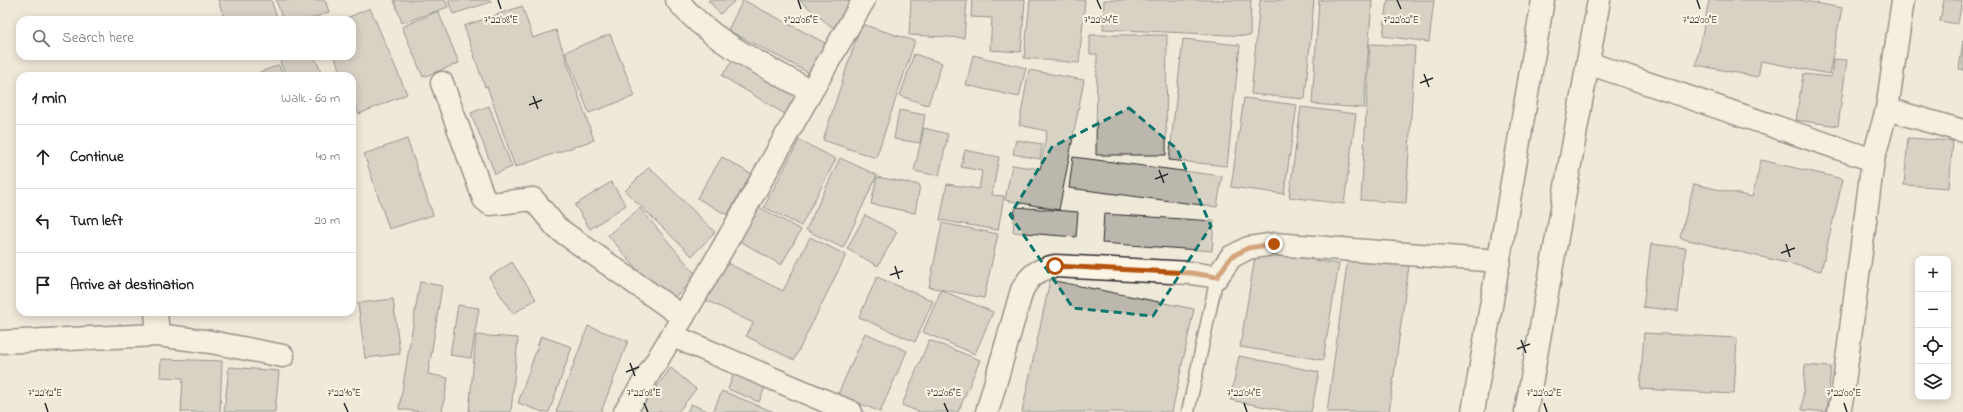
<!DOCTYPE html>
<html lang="en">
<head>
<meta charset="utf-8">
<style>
  :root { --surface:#fff; --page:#f2f2f2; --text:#202124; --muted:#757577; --line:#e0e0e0 }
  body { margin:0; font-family:"Indie Flower",sans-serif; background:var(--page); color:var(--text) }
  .controls { position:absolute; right:12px; bottom:12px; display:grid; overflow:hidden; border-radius:8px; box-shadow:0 2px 10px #0003 }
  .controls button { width:36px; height:36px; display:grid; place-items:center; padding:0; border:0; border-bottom:1px solid var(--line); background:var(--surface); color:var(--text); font:20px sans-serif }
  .stop { position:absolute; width:12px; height:12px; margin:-9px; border:3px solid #b45309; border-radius:50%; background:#fff }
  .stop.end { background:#b45309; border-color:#fff; box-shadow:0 1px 4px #0008 }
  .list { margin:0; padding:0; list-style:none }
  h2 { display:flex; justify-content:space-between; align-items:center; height:52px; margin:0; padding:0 16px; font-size:17px }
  h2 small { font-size:13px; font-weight:400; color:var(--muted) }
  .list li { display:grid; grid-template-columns:26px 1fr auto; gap:12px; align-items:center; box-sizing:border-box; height:64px; padding:0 16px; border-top:1px solid var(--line) }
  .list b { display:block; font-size:15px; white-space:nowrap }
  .list em { font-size:13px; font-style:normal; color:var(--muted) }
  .icon { flex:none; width:22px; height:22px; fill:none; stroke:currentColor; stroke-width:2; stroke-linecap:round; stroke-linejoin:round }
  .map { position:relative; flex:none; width:1963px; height:412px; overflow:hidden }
  .search { position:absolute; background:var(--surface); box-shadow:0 2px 10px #0003; left:16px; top:16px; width:340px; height:44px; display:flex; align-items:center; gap:10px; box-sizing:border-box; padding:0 14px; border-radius:12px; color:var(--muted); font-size:15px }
  .panel { position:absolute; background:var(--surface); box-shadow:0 2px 10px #0003; left:16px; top:72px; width:340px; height:244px; border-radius:12px }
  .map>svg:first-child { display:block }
</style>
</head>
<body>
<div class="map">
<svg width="1963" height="412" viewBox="0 0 1963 412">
  <rect width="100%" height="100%" fill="#efe9da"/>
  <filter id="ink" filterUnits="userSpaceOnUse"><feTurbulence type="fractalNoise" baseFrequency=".025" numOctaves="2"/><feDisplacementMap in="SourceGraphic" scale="8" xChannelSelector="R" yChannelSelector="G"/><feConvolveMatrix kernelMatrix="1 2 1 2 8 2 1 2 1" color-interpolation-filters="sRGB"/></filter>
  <g filter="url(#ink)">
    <g fill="#bcb7ac" stroke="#2b2b2b">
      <polygon points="218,0 271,0 278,20 225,20"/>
      <polygon points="276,0 325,0 329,12 307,20 283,20"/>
      <polygon points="394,0 445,0 448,7 402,23"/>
      <polygon points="448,0 490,0 491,2 453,14"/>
      <polygon points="708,0 736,0 720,14"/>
      <polygon points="743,0 829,45 813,75 728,30"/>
      <polygon points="799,0 851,0 854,3 833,28"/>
      <polygon points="911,0 967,0 964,38 909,35"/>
      <polygon points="972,0 1025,0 1021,52 990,50 992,18 971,17"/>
      <polygon points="1030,0 1085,0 1079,63 1024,58"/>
      <polygon points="1104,0 1251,0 1250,36 1103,29"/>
      <polygon points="1260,0 1314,0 1305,99 1251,94"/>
      <polygon points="1319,0 1372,0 1364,108 1312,104"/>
      <polygon points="1388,0 1434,0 1429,42 1383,36"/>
      <polygon points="1709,0 1800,0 1842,8 1829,74 1761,61 1758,77 1696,65"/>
      <polygon points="1944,0 1962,0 1958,24 1940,21"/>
      <polygon points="522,6 533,38 556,30 594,140 515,167 487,86 485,87 464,26"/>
      <polygon points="370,8 407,94 359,114 352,97 352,76 343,76 334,56 352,56 352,20 342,20"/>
      <polygon points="438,11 459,63 423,77 402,27"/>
      <polygon points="861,24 915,41 876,158 823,140"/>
      <polygon points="610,34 635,96 589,113 565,52"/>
      <polygon points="1090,35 1167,35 1166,155 1096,155 1097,54 1090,54"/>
      <polygon points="1183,39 1240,45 1227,166 1169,160"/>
      <polygon points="1963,41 1963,70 1959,69"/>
      <polygon points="1370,44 1415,46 1406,203 1361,200"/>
      <polygon points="737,53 800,91 785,114 722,76"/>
      <polygon points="914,54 942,63 928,105 900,96"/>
      <polygon points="973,55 1026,68 1019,97 966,85"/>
      <polygon points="286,56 314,56 323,76 286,76 279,59"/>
      <polygon points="1833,59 1847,60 1838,126 1796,120 1803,74 1831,77"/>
      <polygon points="279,65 283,76 250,76"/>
      <polygon points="1029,70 1084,80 1059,210 1005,200 1012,165 1040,169 1047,131 1019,125"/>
      <polygon points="1244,98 1297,105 1284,194 1231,187"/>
      <polygon points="489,106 512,167 495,174 471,113"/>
      <polygon points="1301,107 1356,114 1344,204 1289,197"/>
      <polygon points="899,110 925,115 920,143 894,139"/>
      <polygon points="924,128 948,134 939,176 914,171"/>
      <polygon points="1908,138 1953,141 1949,188 1904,185"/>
      <polygon points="407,139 433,215 389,229 364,154"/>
      <polygon points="799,140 836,159 801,226 764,207"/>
      <polygon points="1016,140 1042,144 1040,159 1013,154"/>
      <polygon points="965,150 999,157 992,195 1004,196 998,230 940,220 947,184 979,189 982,171 961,167"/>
      <polygon points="722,157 751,174 727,215 697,198"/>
      <polygon points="1073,157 1222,176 1217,207 1069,188"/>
      <polygon points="840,158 877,175 843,248 806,230"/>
      <polygon points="1761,160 1843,179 1821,271 1680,238 1694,184 1752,197"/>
      <polygon points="649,167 715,232 692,256 625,191"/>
      <polygon points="877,177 920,185 915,213 871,204"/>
      <polygon points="611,182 626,205 590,229 575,205"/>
      <polygon points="759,207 801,230 781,265 740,241"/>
      <polygon points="1015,207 1078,212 1076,237 1013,232"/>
      <polygon points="640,208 698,277 666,304 608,235"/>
      <polygon points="1104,214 1214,221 1212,251 1102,243"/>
      <polygon points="865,215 897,232 878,266 847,249"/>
      <polygon points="942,223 998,234 984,298 929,287"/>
      <polygon points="810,237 846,255 794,360 746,336 753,323 704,299 723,261 783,291"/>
      <polygon points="1651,244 1686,248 1678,311 1643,307"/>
      <polygon points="1256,251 1339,264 1323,360 1240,347"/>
      <polygon points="1348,257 1409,265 1389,412 1327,412"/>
      <polygon points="512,262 536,299 513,314 489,277"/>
      <polygon points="877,277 933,301 915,342 859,317"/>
      <polygon points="1050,280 1194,309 1172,412 1022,412"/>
      <polygon points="420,282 442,286 428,374 448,378 442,412 421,412 399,409"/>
      <polygon points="941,290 993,312 975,354 923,332"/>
      <polygon points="393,299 400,354 365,358 358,303"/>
      <polygon points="458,305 479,308 471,358 450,355"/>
      <polygon points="588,326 628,341 601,412 556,412"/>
      <polygon points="865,333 907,351 880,412 838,394"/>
      <polygon points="1644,333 1737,338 1734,394 1640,389"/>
      <polygon points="476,335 518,338 511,412 469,412"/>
      <polygon points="541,336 572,347 549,412 543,412 518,403"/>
      <polygon points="929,340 980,360 958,412 919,412 902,405"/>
      <polygon points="1239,356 1319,372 1311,412 1291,412 1230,400"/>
      <polygon points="161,359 222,361 220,412 181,412 183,378 160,377"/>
      <polygon points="1805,365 1831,367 1827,412 1802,410"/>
      <polygon points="229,367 279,371 275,412 224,412"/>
      <polygon points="671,368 696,389 678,412 637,412"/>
      <polygon points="735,371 766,385 759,402 728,389"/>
      <polygon points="722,391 774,412 713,412"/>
      <polygon points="691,404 710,412 687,412"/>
    </g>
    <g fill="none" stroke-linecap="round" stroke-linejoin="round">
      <g stroke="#2b2b2b" stroke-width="15">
        <polyline id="lane" points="1188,412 1217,277"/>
      </g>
      <g stroke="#2b2b2b" stroke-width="25">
        <g id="street">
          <path d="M677,0C711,42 764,65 810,91"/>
          <polyline points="1588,63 1873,160"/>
          <polyline points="442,83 484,199 490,204 533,199 557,228 683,317"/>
          <polyline points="1887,109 1963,131"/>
          <polyline points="156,312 158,335"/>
          <polyline points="673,336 851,412"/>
          <polyline points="0,342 158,335 211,342 283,356"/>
          <path d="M625,412C710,278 783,137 864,0"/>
          <path d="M987,412L1022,290C1031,274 1037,270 1055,266L1191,273L1217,277L1231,257L1248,248L1274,244L1499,261"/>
          <polyline points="1839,412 1842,398 1873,160 1887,109 1903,0"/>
        </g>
      </g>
      <g stroke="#2b2b2b" stroke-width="25">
        <g id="primary">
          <polyline points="1473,412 1543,0"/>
          <polyline points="1526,412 1599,0"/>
        </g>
      </g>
      <use href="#lane" stroke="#fcf5e5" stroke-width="12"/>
      <use href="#street" stroke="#fcf5e5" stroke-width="22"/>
      <use href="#primary" stroke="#fcf5e5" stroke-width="22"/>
    </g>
  </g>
  <g fill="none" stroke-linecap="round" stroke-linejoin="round" filter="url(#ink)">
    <polyline stroke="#b45309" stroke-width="5" points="1055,266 1191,273 1217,277 1231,257 1248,248 1274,244"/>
  </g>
  <path d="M0 0H1963V412H0ZM1129,108L1177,149L1211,226L1153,316L1073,308L1010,215L1052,147Z" fill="#efe9da" fill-opacity=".55" fill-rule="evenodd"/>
  <path fill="none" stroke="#0f766e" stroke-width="3" stroke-dasharray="8 5" stroke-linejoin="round" d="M1129,108L1177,149L1211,226L1153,316L1073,308L1010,215L1052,147Z"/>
  <path fill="none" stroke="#2b2b2b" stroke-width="1.5" d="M498,0L501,9M798,0L801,9M1097,0L1101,9M1397,0L1401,9M1697,0L1700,9M1424,74L1429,87M1420,83L1433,78M533,96L538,109M529,105L542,100M1159,170L1164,183M1155,179L1168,174M1786,244L1790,257M1781,253L1795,248M895,266L899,279M890,275L903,271M1521,340L1526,353M1517,349L1530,344M630,363L635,376M626,372L639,367M45,403L48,412M344,403L348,412M644,403L648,412M944,403L948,412M1244,403L1247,412M1544,403L1547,412M1844,403L1847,412"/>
  <g font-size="10" text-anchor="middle" fill="#2b2b2b" stroke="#fcf5e5" stroke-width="4" stroke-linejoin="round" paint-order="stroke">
    <text x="501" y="23">7°22'08"E</text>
    <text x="801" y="23">7°22'06"E</text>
    <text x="1101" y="23">7°22'04"E</text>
    <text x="1401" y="23">7°22'02"E</text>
    <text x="1700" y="23">7°22'00"E</text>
    <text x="45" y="396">7°22'12"E</text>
    <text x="344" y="396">7°22'10"E</text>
    <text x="644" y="396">7°22'08"E</text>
    <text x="944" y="396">7°22'06"E</text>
    <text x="1244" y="396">7°22'04"E</text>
    <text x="1544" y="396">7°22'02"E</text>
    <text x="1844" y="396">7°22'00"E</text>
  </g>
</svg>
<div class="controls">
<button>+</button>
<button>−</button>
<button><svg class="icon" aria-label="locate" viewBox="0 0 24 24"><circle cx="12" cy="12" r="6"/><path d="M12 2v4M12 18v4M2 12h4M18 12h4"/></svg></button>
<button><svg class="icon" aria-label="layers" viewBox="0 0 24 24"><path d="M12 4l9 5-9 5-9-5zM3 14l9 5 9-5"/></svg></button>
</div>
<div class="stop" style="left:1055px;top:266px"></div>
<div class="stop end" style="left:1274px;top:244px"></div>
<div class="search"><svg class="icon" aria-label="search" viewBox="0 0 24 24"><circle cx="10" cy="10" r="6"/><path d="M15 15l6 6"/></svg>Search here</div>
<section class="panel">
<h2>1 min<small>Walk · 60 m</small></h2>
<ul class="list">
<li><svg class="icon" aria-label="ahead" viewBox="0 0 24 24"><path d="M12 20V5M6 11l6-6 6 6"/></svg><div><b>Continue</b></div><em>40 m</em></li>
<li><svg class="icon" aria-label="left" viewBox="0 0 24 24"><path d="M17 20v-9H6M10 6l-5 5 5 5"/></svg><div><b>Turn left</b></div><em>20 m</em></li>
<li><svg class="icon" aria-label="arrive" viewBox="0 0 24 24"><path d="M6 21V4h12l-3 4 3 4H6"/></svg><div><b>Arrive at destination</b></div></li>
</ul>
</section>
</div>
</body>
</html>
